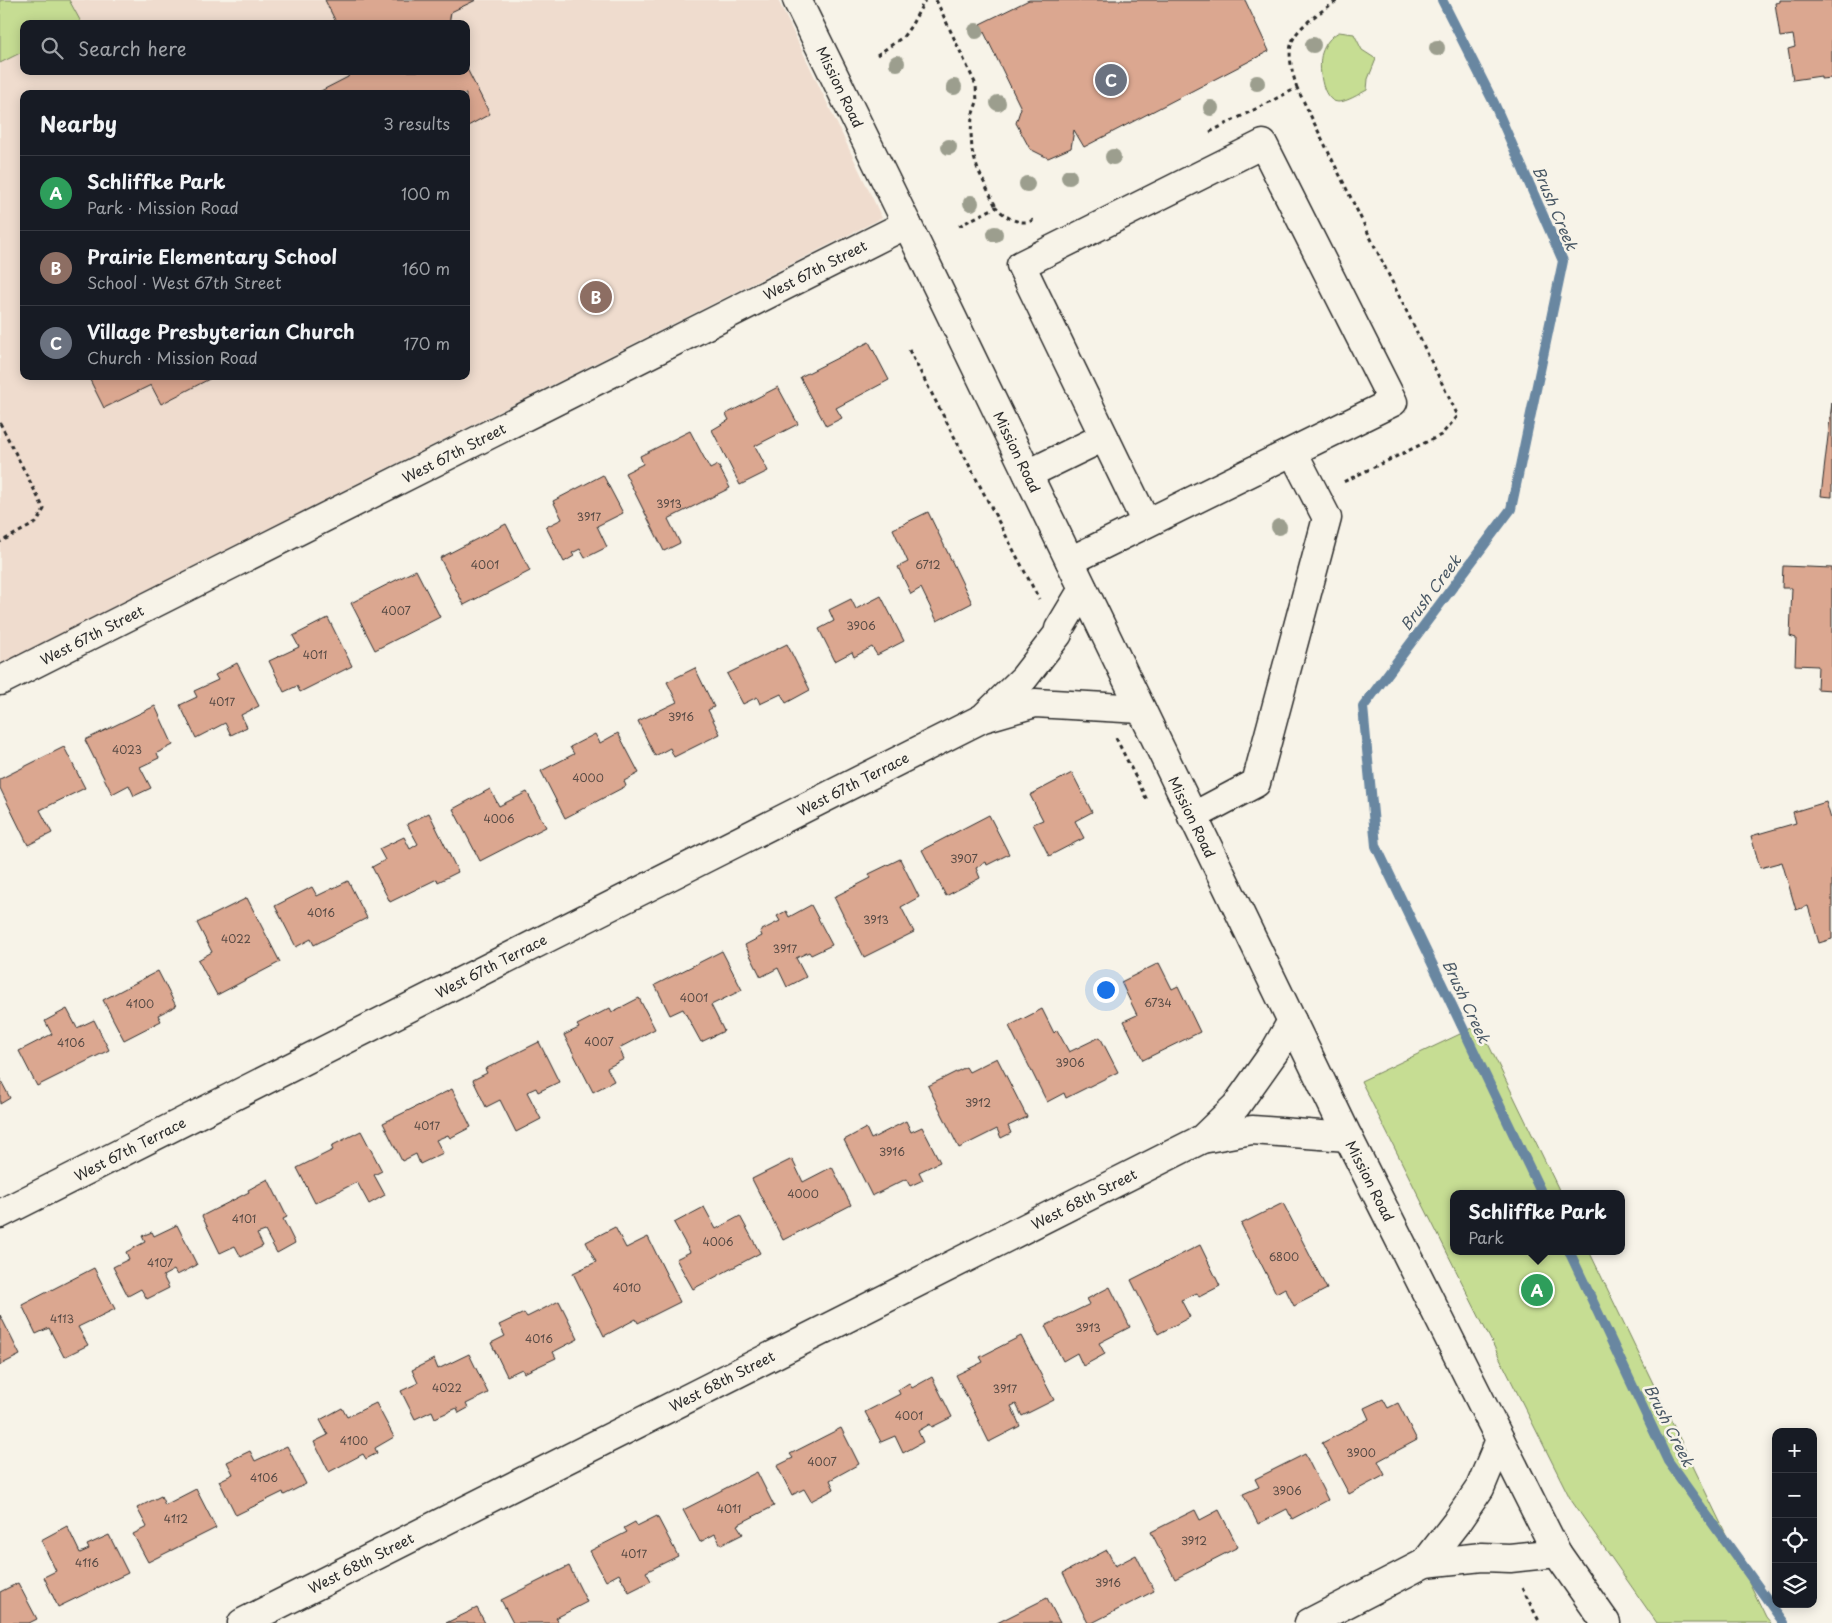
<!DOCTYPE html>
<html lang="en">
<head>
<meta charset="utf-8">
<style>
  :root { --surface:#171b24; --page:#20242c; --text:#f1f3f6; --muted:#9ea1a6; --line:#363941; --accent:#1a73e8 }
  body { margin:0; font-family:"Playpen Sans",sans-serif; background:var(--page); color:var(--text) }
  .controls { position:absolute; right:15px; bottom:15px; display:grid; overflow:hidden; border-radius:10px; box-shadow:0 2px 12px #0003 }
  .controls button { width:45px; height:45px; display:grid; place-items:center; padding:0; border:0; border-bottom:1px solid var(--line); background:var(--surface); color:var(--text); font:25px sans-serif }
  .you { position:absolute; left:1105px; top:989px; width:18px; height:18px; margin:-12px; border:4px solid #fff; border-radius:50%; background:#1a73e8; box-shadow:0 0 0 8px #1a73e833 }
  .badge { display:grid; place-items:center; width:32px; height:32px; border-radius:50%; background:var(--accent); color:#fff; font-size:16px; font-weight:700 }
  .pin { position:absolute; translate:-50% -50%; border:2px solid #fff; box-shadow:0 1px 5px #0006 }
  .popup { position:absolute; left:1450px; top:1190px; width:175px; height:65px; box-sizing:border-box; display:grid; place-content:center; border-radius:10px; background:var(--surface); filter:drop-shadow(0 1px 4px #0005); font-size:16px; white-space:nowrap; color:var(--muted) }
  .popup b { font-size:19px; color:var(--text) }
  .popup::after { content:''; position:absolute; left:50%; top:100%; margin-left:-10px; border:10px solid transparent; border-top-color:var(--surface) }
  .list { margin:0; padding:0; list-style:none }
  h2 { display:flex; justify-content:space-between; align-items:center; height:65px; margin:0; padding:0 20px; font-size:21px }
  h2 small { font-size:16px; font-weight:400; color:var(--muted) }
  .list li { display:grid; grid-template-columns:32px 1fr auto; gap:15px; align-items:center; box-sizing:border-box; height:75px; padding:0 20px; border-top:1px solid var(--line) }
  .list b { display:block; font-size:19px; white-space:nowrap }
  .list p { margin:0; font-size:16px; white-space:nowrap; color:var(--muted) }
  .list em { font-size:16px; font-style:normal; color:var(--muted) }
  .icon { flex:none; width:28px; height:28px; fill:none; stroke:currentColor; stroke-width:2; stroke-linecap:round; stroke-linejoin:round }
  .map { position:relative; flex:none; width:1832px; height:1623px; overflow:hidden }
  .search { position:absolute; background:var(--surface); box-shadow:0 2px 12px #0003; left:20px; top:20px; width:450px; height:55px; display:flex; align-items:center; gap:12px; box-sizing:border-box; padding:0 18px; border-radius:10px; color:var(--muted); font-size:19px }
  .panel { position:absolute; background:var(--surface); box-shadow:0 2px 12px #0003; left:20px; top:90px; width:450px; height:290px; border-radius:10px }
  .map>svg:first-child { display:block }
</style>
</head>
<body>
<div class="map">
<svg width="1832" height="1623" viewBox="0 0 1832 1623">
  <rect width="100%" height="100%" fill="#f7f3e8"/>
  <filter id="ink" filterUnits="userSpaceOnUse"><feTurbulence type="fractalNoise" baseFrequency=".02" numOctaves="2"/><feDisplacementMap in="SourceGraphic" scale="10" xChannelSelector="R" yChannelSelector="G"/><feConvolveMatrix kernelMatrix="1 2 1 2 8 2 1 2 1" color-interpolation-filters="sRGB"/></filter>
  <g filter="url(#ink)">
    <path fill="#efdcce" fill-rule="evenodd" d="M0,0H778L882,218L0,664ZM24,24H466V71H24ZM24,94H466V376H24Z"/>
    <g fill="#c6dd93" stroke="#78845f">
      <polygon points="0,0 69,0 81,22 78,24 24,24 24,51 0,63"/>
      <path d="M1339,32L1354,34L1362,50L1376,59L1368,79L1367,90C1359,94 1347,102 1338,102C1321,101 1318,65 1322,53C1325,44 1330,37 1339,32Z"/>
      <polygon points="1479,1025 1561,1194 1453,1194 1453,1251 1589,1251 1766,1617 1771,1623 1657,1623 1571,1500 1361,1081"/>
    </g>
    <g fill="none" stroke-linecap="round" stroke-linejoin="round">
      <g stroke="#6987a1" stroke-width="10">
        <polyline points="1442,0 1494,103 1563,261 1511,509 1363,707 1376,846 1542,1194"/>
        <polyline points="1569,1251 1668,1461 1784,1623"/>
      </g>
    </g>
    <g fill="#dba790" stroke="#2b2b2b">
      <polygon points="325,0 476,0 451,12 449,24 337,24"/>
      <polygon points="1029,0 1245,0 1269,51 1084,147 1074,130 1071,148 1048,158 1030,149 1016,123 1021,108 980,24"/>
      <polygon points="1780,0 1832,0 1832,78 1821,79 1821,76 1793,80 1788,49 1795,47 1793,35 1780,37 1775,3 1780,2"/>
      <polygon points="466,67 490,114 466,127 466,94 315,94 348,77 350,71 466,71"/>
      <polygon points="869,342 889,380 836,408 842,418 826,426 800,377"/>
      <polygon points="88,376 215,376 161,404 151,385 104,408"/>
      <polygon points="778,387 798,424 755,446 768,471 740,485 712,430 729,420 726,414"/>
      <polygon points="1832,402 1832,497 1821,496"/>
      <polygon points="690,431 710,469 718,465 730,488 668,519 680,543 664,551 625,473 643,464 640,456"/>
      <polygon points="603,475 623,513 597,526 607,547 585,558 580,549 572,553 574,556 564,562 546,527 562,519 553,501"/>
      <polygon points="928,512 972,603 937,621 921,588 911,594 898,567 908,562 893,529"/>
      <polygon points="506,524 530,571 464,605 440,558"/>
      <polygon points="1783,566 1832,568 1832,690 1817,689 1818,666 1795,665 1796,638 1790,636 1792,588 1782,588"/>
      <polygon points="416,570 440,617 375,650 351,603"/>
      <polygon points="881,596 904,641 877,655 872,647 854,657 852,652 835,661 819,629 834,621 829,610 851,599 856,609"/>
      <polygon points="328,618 352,666 300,692 297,686 284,692 269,661 299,647 293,636"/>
      <polygon points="787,644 810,690 786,703 781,694 760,704 757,697 743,704 727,674"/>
      <polygon points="237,663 259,706 241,715 247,727 231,735 225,723 196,738 180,705 197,697 194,691 218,680 215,675"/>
      <polygon points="695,668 714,707 708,710 720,734 674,757 670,748 655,756 638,721 677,702 667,682"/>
      <polygon points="155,706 173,745 157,753 159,758 140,767 151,788 134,796 129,785 112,794 85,740"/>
      <polygon points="618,733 639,773 624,781 626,786 565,818 541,771 574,754 570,747 595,734 600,743"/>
      <polygon points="64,747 85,788 40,810 52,833 28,845 0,788 0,779"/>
      <polygon points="1072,773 1092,812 1075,821 1084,838 1049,856 1033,824 1043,820 1030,795"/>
      <polygon points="490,789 499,806 527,792 546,827 480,861 453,809"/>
      <polygon points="1826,802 1832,822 1832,939 1819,943 1808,906 1796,910 1782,862 1760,868 1751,836 1796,823 1793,812"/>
      <polygon points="429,813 458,872 438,882 437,879 390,902 372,867 385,860 379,849 404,837 410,849 418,844 407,824"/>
      <polygon points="989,815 1009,854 987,865 986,862 976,868 980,878 946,896 922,850"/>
      <polygon points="900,859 919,897 901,907 914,932 864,957 834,897 871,878 869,874"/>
      <polygon points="348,881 367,918 314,945 311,939 296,947 275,906 312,887 317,896"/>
      <polygon points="247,898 280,962 217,995 198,960 212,952 197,923"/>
      <polygon points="811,905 832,945 811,955 809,952 796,958 806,977 787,987 778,968 761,977 745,945 762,936 760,931 780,921 777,916 786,911 789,917"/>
      <polygon points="722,951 742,990 711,1005 724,1031 701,1042 683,1009 670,1015 655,985"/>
      <polygon points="1159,963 1172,989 1178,986 1200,1032 1143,1060 1124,1021 1137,1015 1121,982"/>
      <polygon points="158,971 176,1006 158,1015 161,1021 124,1040 103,1000"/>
      <polygon points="639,998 655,1029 619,1048 624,1059 607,1068 614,1081 593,1092 564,1035 579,1028 577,1025 610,1008 612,1012"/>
      <polygon points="67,1009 77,1028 94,1020 109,1050 37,1086 19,1051 52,1034 45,1021"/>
      <polygon points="1042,1009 1054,1033 1057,1030 1069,1052 1100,1037 1118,1072 1066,1098 1064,1093 1047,1102 1009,1026"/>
      <polygon points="539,1042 559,1082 538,1092 536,1088 527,1092 541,1119 516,1132 500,1100 486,1107 473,1080 487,1073 485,1069"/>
      <polygon points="997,1058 1027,1117 1008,1126 1011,1133 1001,1138 997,1129 959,1148 928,1086 966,1067 969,1072"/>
      <polygon points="0,1079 10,1098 0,1104"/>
      <polygon points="452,1089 471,1127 450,1138 448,1135 436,1140 443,1153 420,1164 416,1154 402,1161 383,1123"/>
      <polygon points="906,1121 911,1132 922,1127 940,1162 919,1172 923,1180 910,1186 906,1179 872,1196 844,1140 866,1128 871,1139"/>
      <polygon points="361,1131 382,1171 374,1175 385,1195 369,1204 357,1182 315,1203 297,1168 333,1150 331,1146"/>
      <polygon points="792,1159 803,1182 832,1167 851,1205 783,1240 752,1179"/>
      <polygon points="268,1179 287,1217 283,1219 295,1243 277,1253 265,1231 257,1234 263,1246 241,1257 235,1246 220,1253 202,1216 249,1192 248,1190"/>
      <polygon points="1283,1203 1327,1289 1294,1306 1285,1288 1276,1293 1241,1224"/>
      <polygon points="704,1207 716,1229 740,1216 760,1253 693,1289 676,1259 690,1252 674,1223"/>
      <polygon points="177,1225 197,1265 177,1275 174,1270 163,1276 169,1288 147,1299 141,1289 128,1296 113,1267 129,1259 126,1252 145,1242 142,1236 152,1232 154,1236"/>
      <polygon points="615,1227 626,1248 648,1237 680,1302 638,1323 636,1319 604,1336 573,1273 596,1262 586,1242"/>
      <polygon points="1200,1245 1220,1286 1199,1297 1197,1293 1181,1300 1190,1317 1158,1334 1131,1280"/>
      <polygon points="94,1268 115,1309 78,1327 88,1345 64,1357 49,1328 36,1334 22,1305"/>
      <polygon points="1110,1287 1130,1327 1099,1343 1105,1354 1083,1366 1077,1353 1063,1361 1045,1326 1090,1304 1087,1299"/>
      <polygon points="559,1301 578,1339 553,1352 556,1358 524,1373 522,1369 507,1376 491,1343 505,1336 499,1325 524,1313 527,1317"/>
      <polygon points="0,1315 20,1355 0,1365"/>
      <polygon points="1021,1336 1054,1400 1022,1416 1016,1404 1011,1406 1020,1426 989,1442 956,1375 983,1362 980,1357"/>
      <polygon points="469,1354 488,1393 466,1404 468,1408 459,1413 457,1408 435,1418 432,1411 415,1419 401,1391 418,1383 412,1370 434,1359 438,1369"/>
      <polygon points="932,1377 952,1417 932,1427 930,1424 918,1431 923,1442 903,1453 895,1436 881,1442 865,1412 900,1394 898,1390 909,1383 912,1388"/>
      <polygon points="1383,1399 1388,1408 1398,1403 1417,1440 1378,1461 1385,1475 1349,1494 1322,1443 1369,1419 1364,1408"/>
      <polygon points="376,1403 394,1437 375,1448 377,1453 366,1459 363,1454 329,1472 314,1442 328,1435 320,1420 342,1408 347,1417"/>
      <polygon points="841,1428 859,1464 830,1480 834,1489 811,1501 804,1489 792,1495 777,1466 793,1458 790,1454"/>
      <polygon points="287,1446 306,1484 284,1495 283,1492 236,1515 219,1481 233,1474 227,1462 250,1451 255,1461"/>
      <polygon points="1305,1454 1328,1500 1292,1519 1287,1509 1258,1524 1243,1494 1259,1487 1255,1479"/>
      <polygon points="757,1472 774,1506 737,1525 743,1534 721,1545 715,1534 700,1542 683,1510"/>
      <polygon points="196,1489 216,1528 148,1562 133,1534 147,1527 137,1508 161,1496 165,1505"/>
      <polygon points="1195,1510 1200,1520 1219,1510 1238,1547 1175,1579 1151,1532"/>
      <polygon points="657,1516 678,1556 646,1572 651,1581 629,1592 619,1574 606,1581 590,1551 627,1532 624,1528 635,1522 637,1526"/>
      <polygon points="67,1526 80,1553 89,1549 87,1545 109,1535 128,1573 58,1607 44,1577 56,1571 41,1540"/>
      <polygon points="1107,1550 1115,1566 1136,1555 1154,1591 1092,1623 1088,1623 1063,1573"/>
      <polygon points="569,1566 587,1602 556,1618 559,1623 513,1623 501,1600"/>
      <polygon points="18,1583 37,1619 29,1623 0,1623 0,1592"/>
      <polygon points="1047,1598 1060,1623 997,1623"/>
      <polygon points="477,1608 485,1623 446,1623"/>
    </g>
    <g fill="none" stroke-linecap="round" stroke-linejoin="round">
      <g stroke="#2b2b2b" stroke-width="31">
        <g id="minor">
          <polyline points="1028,474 1104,437"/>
          <polyline points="1070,561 1393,402 1263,144 1021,265 1146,523"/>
          <polyline points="0,681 907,224"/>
          <polyline points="986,715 1024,678 1058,634 1059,629 1083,589"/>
          <polyline points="1192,817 1256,783 1327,518 1293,452"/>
          <polyline points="1202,1139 1236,1106 1275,1051 1292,1021"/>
          <polyline points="0,1214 983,718 1035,703 1141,709"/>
          <polyline points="1425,1563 1456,1523 1480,1488 1500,1440"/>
          <polyline points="242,1623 1202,1139 1252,1130 1348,1137"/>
          <polyline points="1309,1623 1425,1563 1482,1557 1510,1558 1557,1553"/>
        </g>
      </g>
      <g stroke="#2b2b2b" stroke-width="31">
        <polyline id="major" points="797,0 907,224 1348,1137 1557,1553 1606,1623"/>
      </g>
      <g stroke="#2b2b2b" stroke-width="3" stroke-dasharray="4 4" stroke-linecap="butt">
        <polyline points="936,0 976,85 977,102 972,116 971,133 972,151 978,170 996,207"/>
        <polyline points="877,55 903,37 911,26 925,0"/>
        <path d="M1297,88C1293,75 1287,55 1292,42C1297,26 1325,9 1338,0"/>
        <polyline points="1210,132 1297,88 1458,416 1441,435 1343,482"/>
        <path d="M959,226L996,207C1006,218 1019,226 1034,220"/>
        <polyline points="909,350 1039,599"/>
        <polyline points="0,423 44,509 36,523 0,542"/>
        <polyline points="1116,738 1147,800"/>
        <polyline points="1522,1588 1540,1623"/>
      </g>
      <use href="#minor" stroke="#f7f3e8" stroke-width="28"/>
      <use href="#major" stroke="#f7f3e8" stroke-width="28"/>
    </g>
    <g fill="#9c9e8e">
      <circle cx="976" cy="31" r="8"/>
      <circle cx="1313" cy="45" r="8"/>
      <circle cx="1437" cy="48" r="8"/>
      <circle cx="897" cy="63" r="8"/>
      <circle cx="1257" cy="83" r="8"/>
      <circle cx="954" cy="87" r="8"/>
      <circle cx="998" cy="103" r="8"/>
      <circle cx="1211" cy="108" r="8"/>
      <circle cx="949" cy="147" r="8"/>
      <circle cx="1113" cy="157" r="8"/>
      <circle cx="1069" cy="177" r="8"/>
      <circle cx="1027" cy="184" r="8"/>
      <circle cx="971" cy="203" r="8"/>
      <circle cx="995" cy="234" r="8"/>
      <circle cx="1279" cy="527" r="8"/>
    </g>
  </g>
  <g text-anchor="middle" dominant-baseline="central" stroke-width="5" stroke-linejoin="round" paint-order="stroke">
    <g font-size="11" fill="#574a44">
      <text x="669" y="503">3913</text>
      <text x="589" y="516">3917</text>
      <text x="485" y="564">4001</text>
      <text x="928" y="564">6712</text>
      <text x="396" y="610">4007</text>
      <text x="861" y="625">3906</text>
      <text x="315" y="654">4011</text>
      <text x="222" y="701">4017</text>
      <text x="681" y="716">3916</text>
      <text x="127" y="749">4023</text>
      <text x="588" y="777">4000</text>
      <text x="499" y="818">4006</text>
      <text x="964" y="858">3907</text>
      <text x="321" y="912">4016</text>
      <text x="876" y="919">3913</text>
      <text x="236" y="938">4022</text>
      <text x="785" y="948">3917</text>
      <text x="694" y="997">4001</text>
      <text x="1158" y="1002">6734</text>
      <text x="140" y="1003">4100</text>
      <text x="599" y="1041">4007</text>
      <text x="71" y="1042">4106</text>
      <text x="1070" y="1062">3906</text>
      <text x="978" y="1102">3912</text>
      <text x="427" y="1125">4017</text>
      <text x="892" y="1151">3916</text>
      <text x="803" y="1193">4000</text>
      <text x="244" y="1218">4101</text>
      <text x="718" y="1241">4006</text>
      <text x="1284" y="1256">6800</text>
      <text x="160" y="1262">4107</text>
      <text x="627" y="1287">4010</text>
      <text x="62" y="1318">4113</text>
      <text x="1088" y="1327">3913</text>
      <text x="539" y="1338">4016</text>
      <text x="447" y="1387">4022</text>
      <text x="1005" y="1388">3917</text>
      <text x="909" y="1415">4001</text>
      <text x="354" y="1440">4100</text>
      <text x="1361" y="1452">3900</text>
      <text x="822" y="1461">4007</text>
      <text x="264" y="1477">4106</text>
      <text x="1287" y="1490">3906</text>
      <text x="729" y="1508">4011</text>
      <text x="176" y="1518">4112</text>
      <text x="1194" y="1540">3912</text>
      <text x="634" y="1553">4017</text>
      <text x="87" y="1562">4116</text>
      <text x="1108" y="1582">3916</text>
    </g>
    <g font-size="14" fill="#2b2b2b" stroke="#f7f3e8">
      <text transform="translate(840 87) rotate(64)">Mission Road</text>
      <text transform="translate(815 270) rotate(-27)">West 67th Street</text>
      <text transform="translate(1017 452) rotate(64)">Mission Road</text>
      <text transform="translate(454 453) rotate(-27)">West 67th Street</text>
      <text transform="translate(92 635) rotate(-27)">West 67th Street</text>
      <text transform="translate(853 784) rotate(-27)">West 67th Terrace</text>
      <text transform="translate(1192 817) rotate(64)">Mission Road</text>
      <text transform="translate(491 966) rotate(-27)">West 67th Terrace</text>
      <text transform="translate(130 1149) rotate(-27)">West 67th Terrace</text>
      <text transform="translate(1370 1181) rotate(63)">Mission Road</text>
      <text transform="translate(1084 1199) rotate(-27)">West 68th Street</text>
      <text transform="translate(722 1381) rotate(-27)">West 68th Street</text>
      <text transform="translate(361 1563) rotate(-27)">West 68th Street</text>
    </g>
    <g font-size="15" font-style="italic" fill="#4a5966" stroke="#f7f3e8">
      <text transform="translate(1556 208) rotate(67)">Brush Creek</text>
      <text transform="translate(1430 592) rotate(-53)">Brush Creek</text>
      <text transform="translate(1467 1001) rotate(65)">Brush Creek</text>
      <text transform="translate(1670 1425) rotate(63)">Brush Creek</text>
    </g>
  </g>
</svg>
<div class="controls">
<button>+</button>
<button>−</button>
<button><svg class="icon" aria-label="locate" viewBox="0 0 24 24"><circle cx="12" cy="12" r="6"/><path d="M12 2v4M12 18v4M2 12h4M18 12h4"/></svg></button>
<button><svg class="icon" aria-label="layers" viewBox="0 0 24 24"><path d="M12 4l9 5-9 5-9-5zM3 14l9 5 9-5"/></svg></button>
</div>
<div class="you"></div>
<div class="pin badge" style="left:1537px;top:1290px;background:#2e9e5b">A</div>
<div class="popup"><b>Schliffke Park</b>Park</div>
<div class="pin badge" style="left:596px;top:297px;background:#8d6e63">B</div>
<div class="pin badge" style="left:1111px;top:80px;background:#6b7280">C</div>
<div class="search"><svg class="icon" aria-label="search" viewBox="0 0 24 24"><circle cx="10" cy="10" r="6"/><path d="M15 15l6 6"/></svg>Search here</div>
<section class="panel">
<h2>Nearby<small>3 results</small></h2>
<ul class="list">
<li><span class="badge" style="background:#2e9e5b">A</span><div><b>Schliffke Park</b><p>Park · Mission Road</p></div><em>100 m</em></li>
<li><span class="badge" style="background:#8d6e63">B</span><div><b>Prairie Elementary School</b><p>School · West 67th Street</p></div><em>160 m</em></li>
<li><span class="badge" style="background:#6b7280">C</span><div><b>Village Presbyterian Church</b><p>Church · Mission Road</p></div><em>170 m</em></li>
</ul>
</section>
</div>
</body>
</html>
